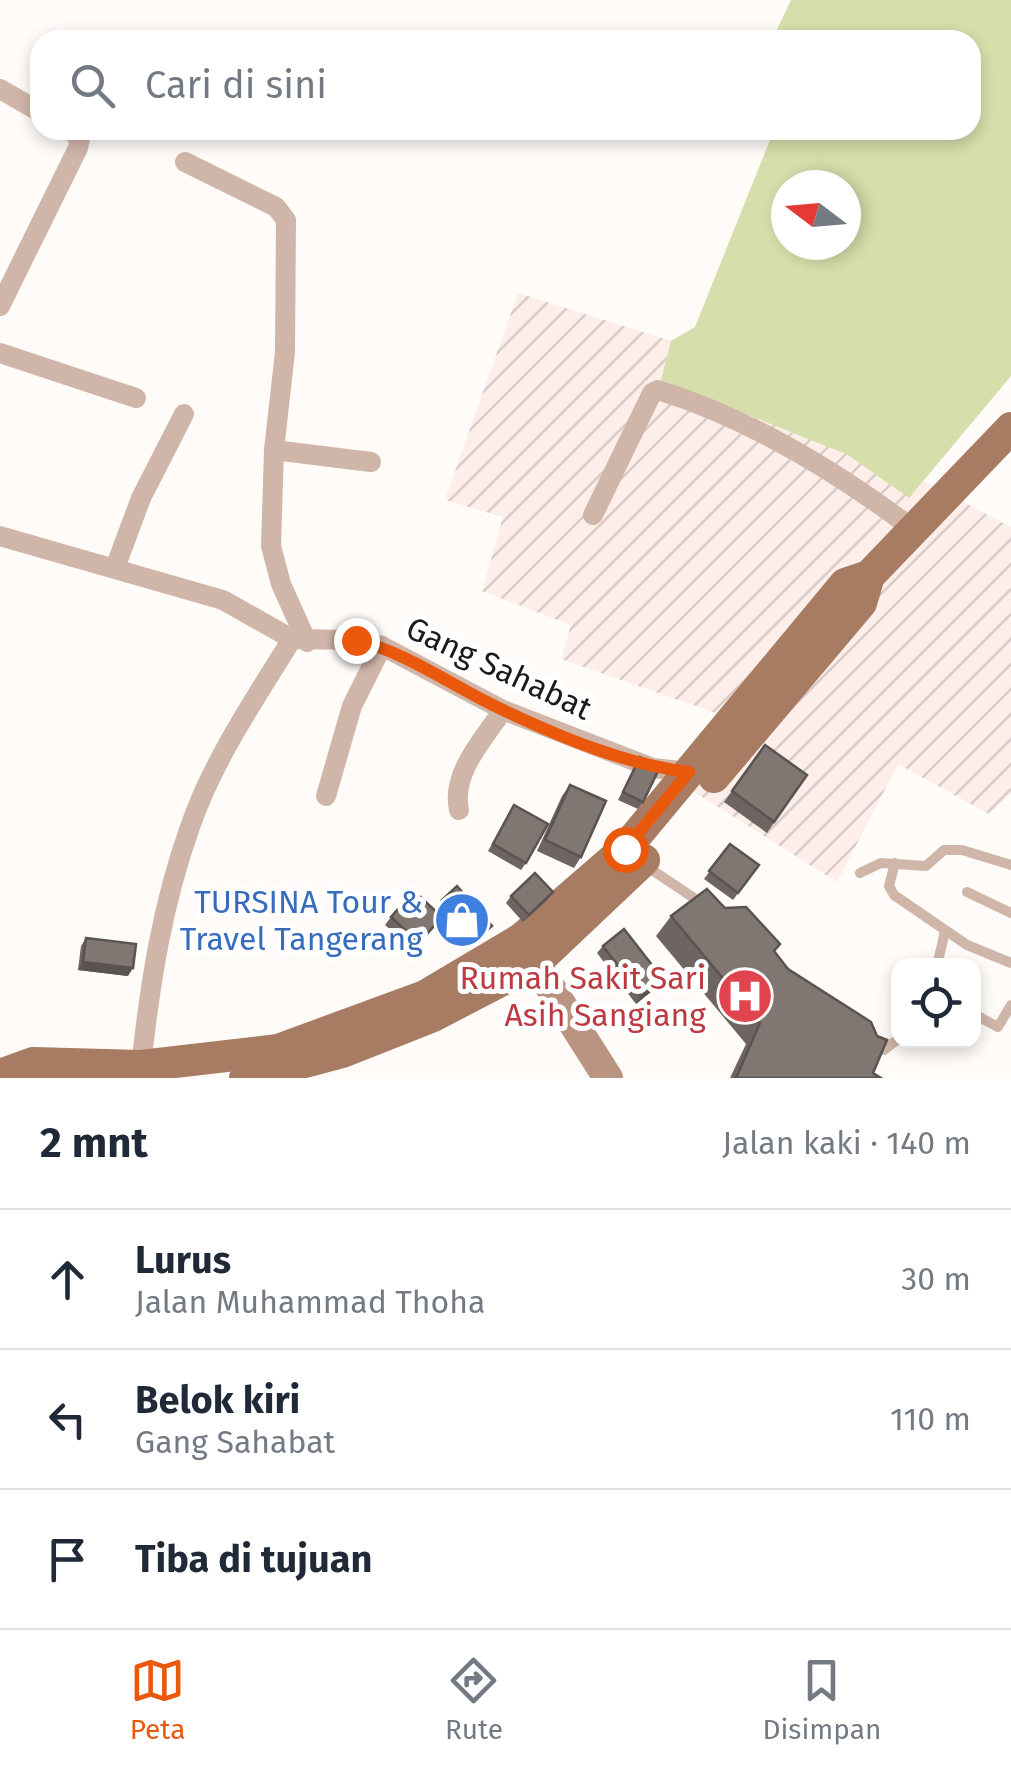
<!DOCTYPE html>
<html lang="id">
<head>
<meta charset="utf-8">
<style>
  :root { --surface:#fff; --page:#f2f2f3; --text:#1f2937; --muted:#747a83; --line:#e0e1e3; --accent:#ea580c }
  body { margin:0; font-family:"Fira Sans",sans-serif; background:var(--page); color:var(--text) }
  .controls { position:absolute; right:30px; bottom:30px; display:grid; overflow:hidden; border-radius:20px; box-shadow:0 5px 15px #0003 }
  .controls button { width:90px; height:90px; display:grid; place-items:center; padding:0; border:0; border-bottom:2px solid var(--line); background:var(--surface); color:var(--text); font:50px sans-serif }
  .compass { position:absolute; left:771px; top:170px; width:90px; height:90px; border-radius:50%; background:var(--surface); box-shadow:0 5px 15px #0003; rotate:286deg }
  .stop { position:absolute; width:30px; height:30px; margin:-22px; border:8px solid #ea580c; border-radius:50%; background:#fff }
  .stop.end { background:#ea580c; border-color:#fff; box-shadow:0 2px 10px #0008 }
  .list { margin:0; padding:0; list-style:none }
  h2 { display:flex; justify-content:space-between; align-items:center; height:130px; margin:0; padding:0 40px; font-size:42px }
  h2 small { font-size:32px; font-weight:400; color:var(--muted) }
  .list li { display:grid; grid-template-columns:65px 1fr auto; gap:30px; align-items:center; box-sizing:border-box; height:140px; padding:0 40px; border-top:2px solid var(--line) }
  .list b { display:block; font-size:38px; white-space:nowrap }
  .list p { margin:0; font-size:32px; white-space:nowrap; color:var(--muted) }
  .list em { font-size:32px; font-style:normal; color:var(--muted) }
  .icon { flex:none; width:55px; height:55px; fill:none; stroke:currentColor; stroke-width:2; stroke-linecap:round; stroke-linejoin:round }
  .map { position:relative; flex:none; width:1011px; height:1078px; overflow:hidden }
  .search { position:absolute; background:var(--surface); box-shadow:0 5px 15px #0003; left:30px; right:30px; top:30px; height:110px; display:flex; align-items:center; gap:25px; box-sizing:border-box; padding:0 35px; border-radius:30px; color:var(--muted); font-size:38px }
  .sheet { height:550px; background:var(--surface) }
  nav { display:flex; justify-content:space-around; align-items:center; box-sizing:border-box; height:140px; border-top:2px solid var(--line); background:var(--surface); font-size:28px; color:var(--muted) }
  nav a { display:grid; justify-items:center; gap:5px }
  nav .on { color:var(--accent) }
  .map>svg:first-child { display:block }
</style>
</head>
<body>
<div class="map">
<svg width="1011" height="1078" viewBox="0 0 1011 1078">
  <defs>
    <pattern id="industrial-furrows" width="10" height="10" patternUnits="userSpaceOnUse" patternTransform="scale(2.5)"><rect width="10" height="10" fill="#fdeee9"/><path d="M-1 1l2-2M0 10L10 0M9 11l2-2" fill="none" stroke="#d8ccc7"/></pattern>
  </defs>
  <rect width="100%" height="100%" fill="#fffbf9"/>
  <polygon fill="url(#industrial-furrows)" points="518,293 671,341 662,380 848,455 908,497 923,481 1011,527 1011,794 989,814 898,764 837,882 680,783 730,718 561,659 571,625 482,591 503,517 445,500"/>
  <path fill="#d6deab" fill-rule="evenodd" d="M791,0H1011V376L909,498L848,455L661,380L671,341L695,327L774,130H971V40H772ZM786,185H846V245H786Z"/>
  <g fill="none" stroke-linecap="round" stroke-linejoin="round">
    <g stroke="#d0b6a9" stroke-width="10">
      <polyline points="895,863 889,886 894,895 967,945 1011,963"/>
      <polyline points="646,866 703,904"/>
      <polyline points="860,873 881,863 926,866 944,850 962,850 1011,865"/>
      <polyline points="967,892 1011,913"/>
      <polyline points="937,966 945,931"/>
      <polyline points="974,1014 998,1027 1011,1005"/>
      <polyline points="874,1047 884,1050 898,1039"/>
    </g>
    <g stroke="#d0b6a9" stroke-width="20">
      <polyline points="0,89 40,112"/>
      <polyline points="185,162 276,207 286,220 285,352 274,450 271,546 281,584 307,642"/>
      <polyline points="0,306 78,148 80,139 70,130"/>
      <polyline points="0,353 136,398"/>
      <polyline points="274,450 371,462"/>
      <path d="M593,515L652,393L658,390C751,419 836,471 913,529"/>
      <polyline points="0,536 223,600 292,639 356,640 382,646 503,710 653,768 689,772"/>
      <polyline points="115,568 141,498 184,414"/>
      <polyline points="326,796 352,706 382,646"/>
      <path d="M459,810C451,773 483,740 503,710"/>
      <path d="M141,1066C150,984 162,905 190,827C213,760 255,699 292,639"/>
    </g>
    <polyline stroke="#b99480" stroke-width="30" points="535,963 608,1078"/>
    <g stroke="#a87b63" stroke-width="32">
      <polyline points="714,777 861,603 869,576 1011,428"/>
      <polyline points="8,1072 33,1063 141,1066 278,1050 425,996 521,939 625,849 845,584 869,576"/>
      <polyline points="245,1078 342,1052 433,1016 535,963 644,860"/>
    </g>
  </g>
  <g fill="#6e6562">
    <polygon points="765,745 807,775 767,833 724,802"/>
    <polygon points="640,757 643,802 638,809 618,800"/>
    <polygon points="570,785 581,857 574,868 537,851 562,796"/>
    <polygon points="514,805 526,863 521,870 488,851"/>
    <polygon points="730,844 759,865 733,900 704,879"/>
    <polygon points="511,896 548,899 523,922 506,903"/>
    <polygon points="442,900 492,926 487,933 472,947 437,907"/>
    <polygon points="671,916 780,944 774,952 873,1073 881,1078 730,1078 746,1044 656,936"/>
    <polygon points="391,917 442,917 414,950 385,925"/>
    <polygon points="86,938 128,976 78,970 81,946"/>
    <polygon points="603,946 657,987 636,1004 597,953"/>
  </g>
  <g fill="#5a5350">
    <polygon points="553,892 548,899 523,922 529,915"/>
    <polygon points="83,962 133,968 128,976 78,970"/>
    <polygon points="663,979 657,987 636,1004 641,996"/>
  </g>
  <g fill="#807672" stroke="#5a5350" stroke-width="2.5">
    <polygon points="765,745 807,775 774,822 732,791"/>
    <polygon points="640,757 660,767 643,802 623,792"/>
    <polygon points="570,785 606,801 581,857 545,840"/>
    <polygon points="514,805 548,824 526,863 493,844"/>
    <polygon points="730,844 759,865 738,893 709,871"/>
    <polygon points="535,873 553,892 529,915 511,896"/>
    <polygon points="457,886 492,926 477,939 442,900"/>
    <polygon points="707,889 725,908 746,907 780,944 774,951 788,969 871,1022 877,1036 887,1040 873,1073 881,1078 736,1078 760,1023 671,916"/>
    <polygon points="414,891 442,917 419,943 391,917"/>
    <polygon points="624,929 663,979 641,996 603,946"/>
    <polygon points="86,938 136,944 133,968 83,962"/>
  </g>
  <g fill="none" stroke-linecap="round" stroke-linejoin="round">
    <path stroke="#ea580c" stroke-width="12" d="M356,640C408,653 452,686 501,709C558,736 626,765 689,772L625,849"/>
  </g>
  <defs>
    <g id="shop-disc" transform="scale(2.875)"><circle r="9.5" fill="#3f7fe0" stroke="#fff"/><path d="M-5-2.5h2.3a2.7 3.5 0 0 1 5.4 0H5L5.5 6h-11ZM-1.5-2.5h3a1.5 2.3 0 0 0-3 0Z" fill="#fff"/></g>
    <g id="hospital-disc" transform="scale(2.875)"><circle r="9.5" fill="#e0444e" stroke="#fff"/><path d="M-5-5h3v3.5h4V-5h3V5h-3V1.5h-4V5h-3Z" fill="#fff"/></g>
  </defs>
  <g fill-rule="evenodd">
    <use href="#shop-disc" x="462" y="920"/>
    <use href="#hospital-disc" x="745" y="996"/>
  </g>
  <g text-anchor="middle" dominant-baseline="central" stroke-width="10" stroke-linejoin="round" paint-order="stroke">
    <g font-size="32" fill="#1d1918" stroke="#fff">
      <text transform="translate(499 668) rotate(25)">Gang Sahabat</text>
    </g>
    <g font-size="32" fill="#366cbe" stroke="#fff" text-anchor="end">
      <text x="423" y="902">TURSINA Tour &amp;<tspan x="423" dy="37">Travel Tangerang</tspan></text>
    </g>
    <g font-size="32" fill="#be3a42" stroke="#fff" text-anchor="end">
      <text x="706" y="978">Rumah Sakit Sari<tspan x="706" dy="37">Asih Sangiang</tspan></text>
    </g>
  </g>
</svg>
<div class="controls">
<button><svg class="icon" aria-label="locate" viewBox="0 0 24 24"><circle cx="12" cy="12" r="6"/><path d="M12 2v4M12 18v4M2 12h4M18 12h4"/></svg></button>
</div>
<svg class="compass" viewBox="-18 -18 36 36"><path d="M0-13l5 13h-10z" fill="#e53935"/><path d="M0 13l5-13h-10z" fill="#747a83"/></svg>
<div class="stop" style="left:625px;top:849px"></div>
<div class="stop end" style="left:356px;top:640px"></div>
<div class="search"><svg class="icon" aria-label="search" viewBox="0 0 24 24"><circle cx="10" cy="10" r="6"/><path d="M15 15l6 6"/></svg>Cari di sini</div>
</div>
<section class="sheet">
<h2>2 mnt<small>Jalan kaki · 140 m</small></h2>
<ul class="list">
<li><svg class="icon" aria-label="ahead" viewBox="0 0 24 24"><path d="M12 20V5M6 11l6-6 6 6"/></svg><div><b>Lurus</b><p>Jalan Muhammad Thoha</p></div><em>30 m</em></li>
<li><svg class="icon" aria-label="left" viewBox="0 0 24 24"><path d="M17 20v-9H6M10 6l-5 5 5 5"/></svg><div><b>Belok kiri</b><p>Gang Sahabat</p></div><em>110 m</em></li>
<li><svg class="icon" aria-label="arrive" viewBox="0 0 24 24"><path d="M6 21V4h12l-3 4 3 4H6"/></svg><div><b>Tiba di tujuan</b></div></li>
</ul>
</section>
<nav>
<a class="on"><svg class="icon" aria-label="map" viewBox="0 0 24 24"><path d="M3 6l6-2 6 2 6-2v14l-6 2-6-2-6 2zM9 4v14M15 6v14"/></svg>Peta</a>
<a><svg class="icon" aria-label="directions" viewBox="0 0 24 24"><path d="M12 3l9 9-9 9-9-9zM9 14v-3h6M13 9l2 2-2 2"/></svg>Rute</a>
<a><svg class="icon" aria-label="saved" viewBox="0 0 24 24"><path d="M7 4h10v16l-5-4-5 4z"/></svg>Disimpan</a>
</nav>
</body>
</html>
